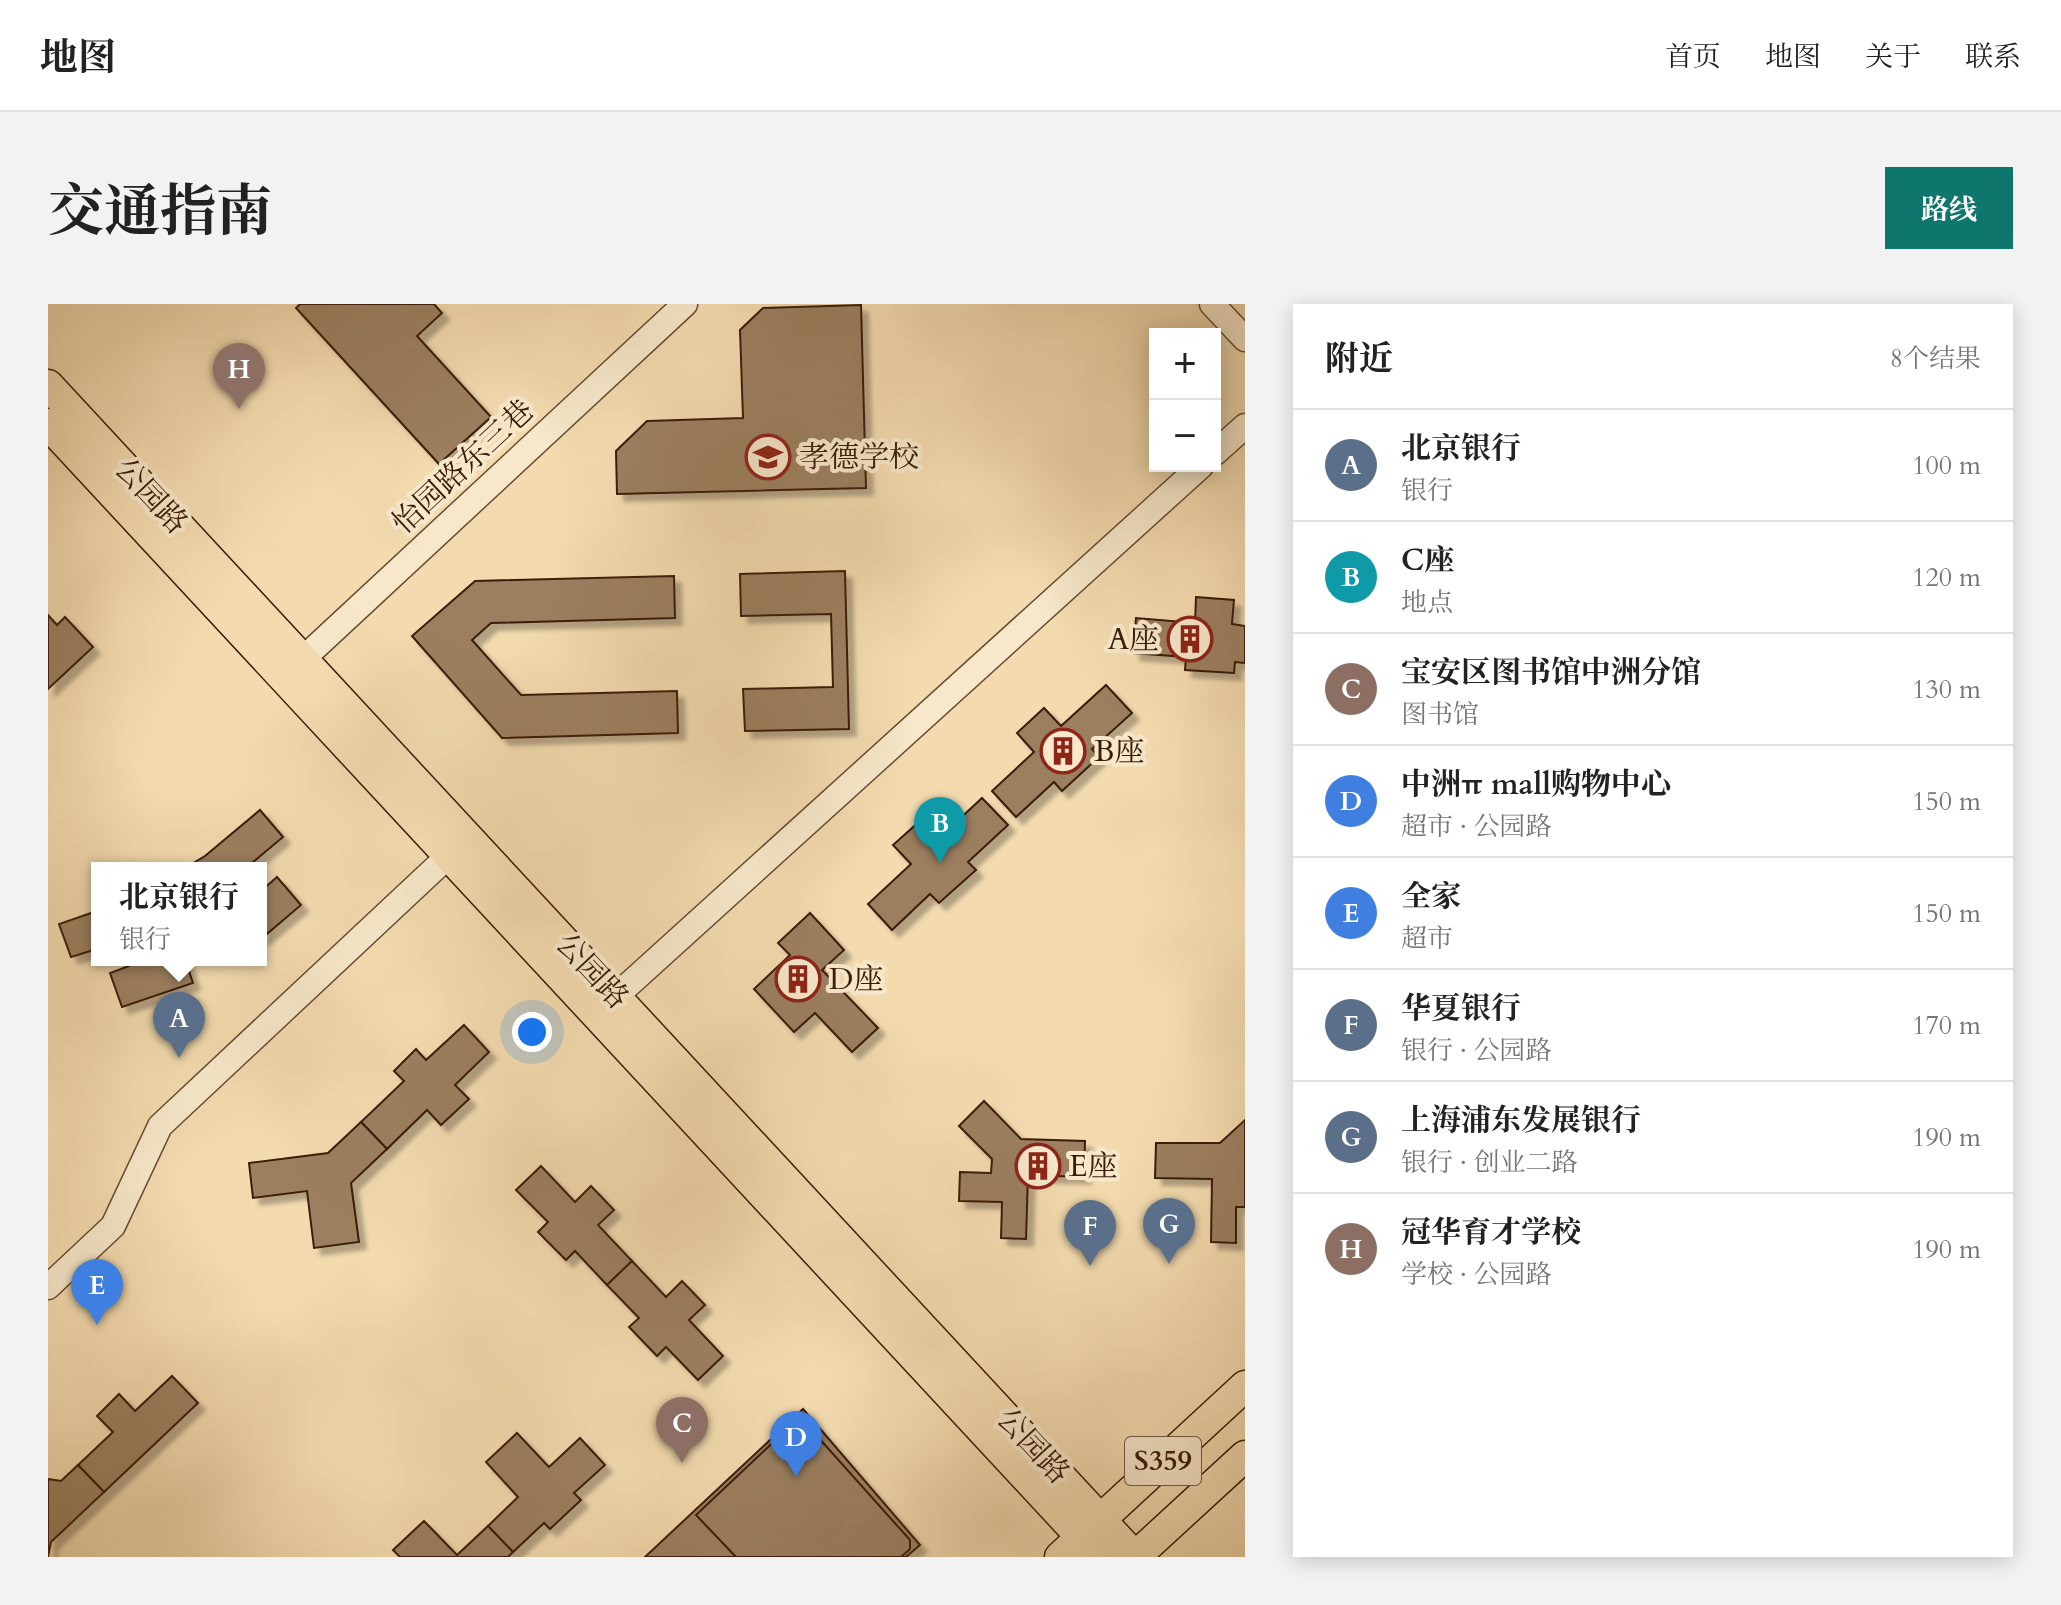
<!DOCTYPE html>
<html lang="zh">
<head>
<meta charset="utf-8">
<style>
  :root { --surface:#fff; --page:#f2f2f2; --text:#222; --muted:#767676; --line:#e0e0e0; --accent:#0f766e }
  body { margin:0; font-family:Cardo,"Noto Serif SC",serif; background:var(--page); color:var(--text) }
  .controls { position:absolute; right:24px; top:24px; display:grid; overflow:hidden; border-radius:0px; box-shadow:0 4px 20px #0003 }
  .controls button { width:72px; height:72px; display:grid; place-items:center; padding:0; border:0; border-bottom:2px solid var(--line); background:var(--surface); color:var(--text); font:40px sans-serif }
  .you { position:absolute; left:484px; top:728px; width:28px; height:28px; margin:-20px; border:6px solid #fff; border-radius:50%; background:#1a73e8; box-shadow:0 0 0 12px #1a73e833 }
  .badge { display:grid; place-items:center; width:52px; height:52px; border-radius:50%; background:var(--accent); color:#fff; font-size:26px; font-weight:700 }
  .pin { position:absolute; translate:-50% -66px; filter:drop-shadow(0 2px 4px #0008) }
  .pin::after { content:''; position:absolute; top:42px; width:28px; height:24px; background:inherit; clip-path:polygon(0 0,100% 0,50% 100%) }
  .popup { position:absolute; left:43px; top:558px; width:176px; height:104px; box-sizing:border-box; display:grid; place-content:center; border-radius:0px; background:var(--surface); filter:drop-shadow(0 2px 6px #0005); font-size:26px; white-space:nowrap; color:var(--muted) }
  .popup b { font-size:30px; color:var(--text) }
  .popup::after { content:''; position:absolute; left:50%; top:100%; margin-left:-16px; border:16px solid transparent; border-top-color:var(--surface) }
  .list { margin:0; padding:0; list-style:none }
  h2 { display:flex; justify-content:space-between; align-items:center; height:104px; margin:0; padding:0 32px; font-size:34px }
  h2 small { font-size:26px; font-weight:400; color:var(--muted) }
  .list li { display:grid; grid-template-columns:52px 1fr auto; gap:24px; align-items:center; box-sizing:border-box; height:112px; padding:0 32px; border-top:2px solid var(--line) }
  .list b { display:block; font-size:30px; white-space:nowrap }
  .list p { margin:0; font-size:26px; white-space:nowrap; color:var(--muted) }
  .list em { font-size:26px; font-style:normal; color:var(--muted) }
  .map { position:relative; flex:none; width:1197px; height:1253px; overflow:hidden; border-radius:0px }
  header { display:flex; align-items:center; gap:48px; box-sizing:border-box; height:112px; padding:0 40px; background:var(--surface); border-bottom:2px solid var(--line) }
  header strong { font-size:38px }
  nav { display:flex; gap:44px; margin-inline-start:auto; font-size:28px }
  .intro { display:flex; align-items:center; justify-content:space-between; box-sizing:border-box; height:192px; padding:0 48px }
  h1 { margin:0; font-size:56px }
  .button { padding:20px 36px; border-radius:0px; background:var(--accent); color:#fff; font-size:28px; font-weight:700 }
  main { display:flex; gap:48px; padding:0 48px }
  aside { flex:1; background:var(--surface); border-radius:0px; box-shadow:0 4px 20px #0003 }
  .map>svg:first-child { display:block }
</style>
</head>
<body>
<header>
<strong>地图</strong>
<nav><a>首页</a><a>地图</a><a>关于</a><a>联系</a></nav>
</header>
<div class="intro"><h1>交通指南</h1><a class="button">路线</a></div>
<main>
<div class="map">
<svg width="1197" height="1253" viewBox="0 0 1197 1253">
  <defs>
    <filter id="shadow"><feDropShadow dx="7" dy="7" stdDeviation="2" flood-color="#0004"/></filter>
  </defs>
  <rect width="100%" height="100%" fill="#f3dbaf"/>
  <filter id="stains"><feTurbulence type="fractalNoise" baseFrequency=".0025" numOctaves="4"/><feColorMatrix values="0 0 0 0 .2 0 0 0 0 .09 0 0 0 0 .02 0 0 0 .5 -.17"/></filter>
  <radialGradient id="worn" r=".72"><stop offset=".6" stop-color="#630" stop-opacity="0"/><stop offset="1" stop-color="#630" stop-opacity=".3"/></radialGradient>
  <g fill="#9b7f5f" stroke="#3b1c08" stroke-width="2" filter="url(#shadow)">
    <polygon points="252,0 386,0 394,9 369,32 443,113 391,160 248,4"/>
    <polygon points="813,1 818,184 569,190 568,147 599,117 695,114 692,26 715,4"/>
    <polygon points="797,267 801,425 697,427 695,385 785,383 783,310 693,312 692,270"/>
    <polygon points="626,272 627,314 443,319 424,336 473,391 629,387 630,429 454,434 364,332 427,277"/>
    <polygon points="1148,293 1186,296 1184,320 1197,322 1197,359 1187,358 1186,369 1137,366 1138,353 1085,349 1088,314 1147,319"/>
    <polygon points="0,311 9,321 17,313 45,343 0,385"/>
    <polygon points="1058,381 1084,409 1044,445 1051,453 1014,487 1006,478 968,513 944,487 986,448 969,429 996,404 1013,422"/>
    <polygon points="934,494 960,521 920,558 928,566 891,599 882,590 844,626 820,600 863,560 845,541 873,516 890,535"/>
    <polygon points="212,506 235,533 198,564 137,564 157,552"/>
    <polygon points="229,573 253,601 213,635 213,587"/>
    <polygon points="49,607 49,645 23,653 11,620"/>
    <polygon points="762,609 796,646 774,666 830,724 804,748 767,709 746,728 706,685 742,651 730,639"/>
    <polygon points="79,656 137,656 145,679 74,703 62,669 81,662"/>
    <polygon points="416,721 441,748 407,781 421,795 393,821 379,806 339,845 313,818 356,777 346,767 368,745 378,756"/>
    <polygon points="936,797 973,835 1037,837 1036,873 980,871 978,935 953,934 954,898 911,897 912,868 943,869 944,855 911,822"/>
    <polygon points="1197,816 1197,903 1188,903 1188,939 1163,938 1164,875 1107,874 1108,839 1172,839"/>
    <polygon points="313,818 339,845 303,879 311,938 266,944 259,887 205,894 201,859 280,849"/>
    <polygon points="493,862 527,898 543,882 566,906 550,921 584,957 559,981 527,947 518,956 490,928 500,918 468,886"/>
    <polygon points="584,957 618,993 634,977 657,1001 641,1016 675,1052 650,1076 618,1043 609,1052 581,1023 591,1014 559,981"/>
    <polygon points="124,1072 150,1099 56,1188 30,1161 65,1128 49,1112 71,1090 87,1107"/>
    <polygon points="755,1105 872,1241 858,1253 597,1253"/>
    <polygon points="752,1113 862,1236 862,1245 853,1253 688,1253 648,1211"/>
    <polygon points="469,1129 501,1163 532,1134 557,1161 526,1189 533,1196 502,1225 496,1219 465,1248 440,1222 470,1193 438,1158"/>
    <polygon points="30,1161 56,1188 3,1238 0,1253 0,1175 13,1177"/>
    <polygon points="376,1217 409,1251 440,1222 465,1248 460,1253 352,1253 345,1246"/>
  </g>
  <g fill="none" stroke-linecap="round" stroke-linejoin="round">
    <g stroke="#694c32" stroke-width="27">
      <g id="minor">
        <polyline points="1164,0 1197,35"/>
        <polyline points="1167,149 1197,122"/>
        <polyline points="243,366 637,0"/>
        <polyline points="556,703 1153,162"/>
        <polyline points="0,983 65,922 112,822 412,541"/>
      </g>
    </g>
    <g stroke="#3b1c08" stroke-width="33">
      <g id="major">
        <polyline points="0,81 1087,1253"/>
        <polyline points="0,120 1052,1253"/>
        <polyline points="1012,1253 1197,1082"/>
        <polyline points="1087,1253 1197,1152"/>
      </g>
    </g>
    <use href="#minor" stroke="#f7e8cb" stroke-width="24"/>
    <use href="#major" stroke="#f3dbaf" stroke-width="30"/>
  </g>
  <defs>
    <g id="school-ring" transform="scale(2.3)"><circle r="9.5" fill="#f7e8cb" stroke="#8f2418" stroke-width="1.5"/><path d="M0-5L7-2L0 1L-7-2ZM-4 1L0 2.5L4 1V4Q0 6-4 4Z" fill="#8f2418"/></g>
    <g id="building-ring" transform="scale(2.3)"><circle r="9.5" fill="#f7e8cb" stroke="#8f2418" stroke-width="1.5"/><path d="M-4-6H4V6H1V3H-1V6H-4ZM-2.5-4.3h1.7v1.8h-1.7ZM.8-4.3h1.7v1.8H.8ZM-2.5-1h1.7V.8h-1.7ZM.8-1h1.7V.8H.8Z" fill="#8f2418"/></g>
  </defs>
  <g fill-rule="evenodd">
    <use href="#school-ring" x="720" y="153"/>
    <use href="#building-ring" x="1142" y="335"/>
    <use href="#building-ring" x="1015" y="447"/>
    <use href="#building-ring" x="750" y="675"/>
    <use href="#building-ring" x="990" y="862"/>
  </g>
  <g text-anchor="middle" dominant-baseline="central" stroke-width="8" stroke-linejoin="round" paint-order="stroke">
    <rect fill="#f7e8cb" stroke="#735942" stroke-width="2" x="1077" y="1133" width="76" height="48" rx="6"/>
    <g font-size="28" font-weight="bold" fill="#3b1c08">
      <text x="1115" y="1157">S359</text>
    </g>
    <g font-size="30" fill="#3b1c08" stroke="#f7e8cb" text-anchor="start">
      <text x="751" y="153">孝德学校</text>
      <text x="1111" y="335" text-anchor="end">A座</text>
      <text x="1046" y="447">B座</text>
      <text x="781" y="675">D座</text>
      <text x="1021" y="862">E座</text>
    </g>
    <g font-size="30" fill="#3b1c08" stroke="#f7e8cb">
      <text transform="translate(415 163) rotate(-43)">怡园路东三巷</text>
      <text transform="translate(103 192) rotate(47)">公园路</text>
      <text transform="translate(544 667) rotate(47)">公园路</text>
      <text transform="translate(985 1142) rotate(47)">公园路</text>
    </g>
  </g>
  <rect width="100%" height="100%" filter="url(#stains)"/>
  <rect width="100%" height="100%" fill="url(#worn)"/>
</svg>
<div class="controls">
<button>+</button>
<button>−</button>
</div>
<div class="you"></div>
<div class="pin badge" style="left:131px;top:754px;background:#5c6f8a">A</div>
<div class="popup"><b>北京银行</b>银行</div>
<div class="pin badge" style="left:892px;top:559px;background:#0f9aa8">B</div>
<div class="pin badge" style="left:634px;top:1159px;background:#8d6e63">C</div>
<div class="pin badge" style="left:748px;top:1173px;background:#3f7fe0">D</div>
<div class="pin badge" style="left:49px;top:1021px;background:#3f7fe0">E</div>
<div class="pin badge" style="left:1042px;top:962px;background:#5c6f8a">F</div>
<div class="pin badge" style="left:1121px;top:960px;background:#5c6f8a">G</div>
<div class="pin badge" style="left:191px;top:105px;background:#8d6e63">H</div>
</div>
<aside>
<h2>附近<small>8个结果</small></h2>
<ul class="list">
<li><span class="badge" style="background:#5c6f8a">A</span><div><b>北京银行</b><p>银行</p></div><em>100 m</em></li>
<li><span class="badge" style="background:#0f9aa8">B</span><div><b>C座</b><p>地点</p></div><em>120 m</em></li>
<li><span class="badge" style="background:#8d6e63">C</span><div><b>宝安区图书馆中洲分馆</b><p>图书馆</p></div><em>130 m</em></li>
<li><span class="badge" style="background:#3f7fe0">D</span><div><b>中洲π mall购物中心</b><p>超市 · 公园路</p></div><em>150 m</em></li>
<li><span class="badge" style="background:#3f7fe0">E</span><div><b>全家</b><p>超市</p></div><em>150 m</em></li>
<li><span class="badge" style="background:#5c6f8a">F</span><div><b>华夏银行</b><p>银行 · 公园路</p></div><em>170 m</em></li>
<li><span class="badge" style="background:#5c6f8a">G</span><div><b>上海浦东发展银行</b><p>银行 · 创业二路</p></div><em>190 m</em></li>
<li><span class="badge" style="background:#8d6e63">H</span><div><b>冠华育才学校</b><p>学校 · 公园路</p></div><em>190 m</em></li>
</ul>
</aside>
</main>
</body>
</html>
